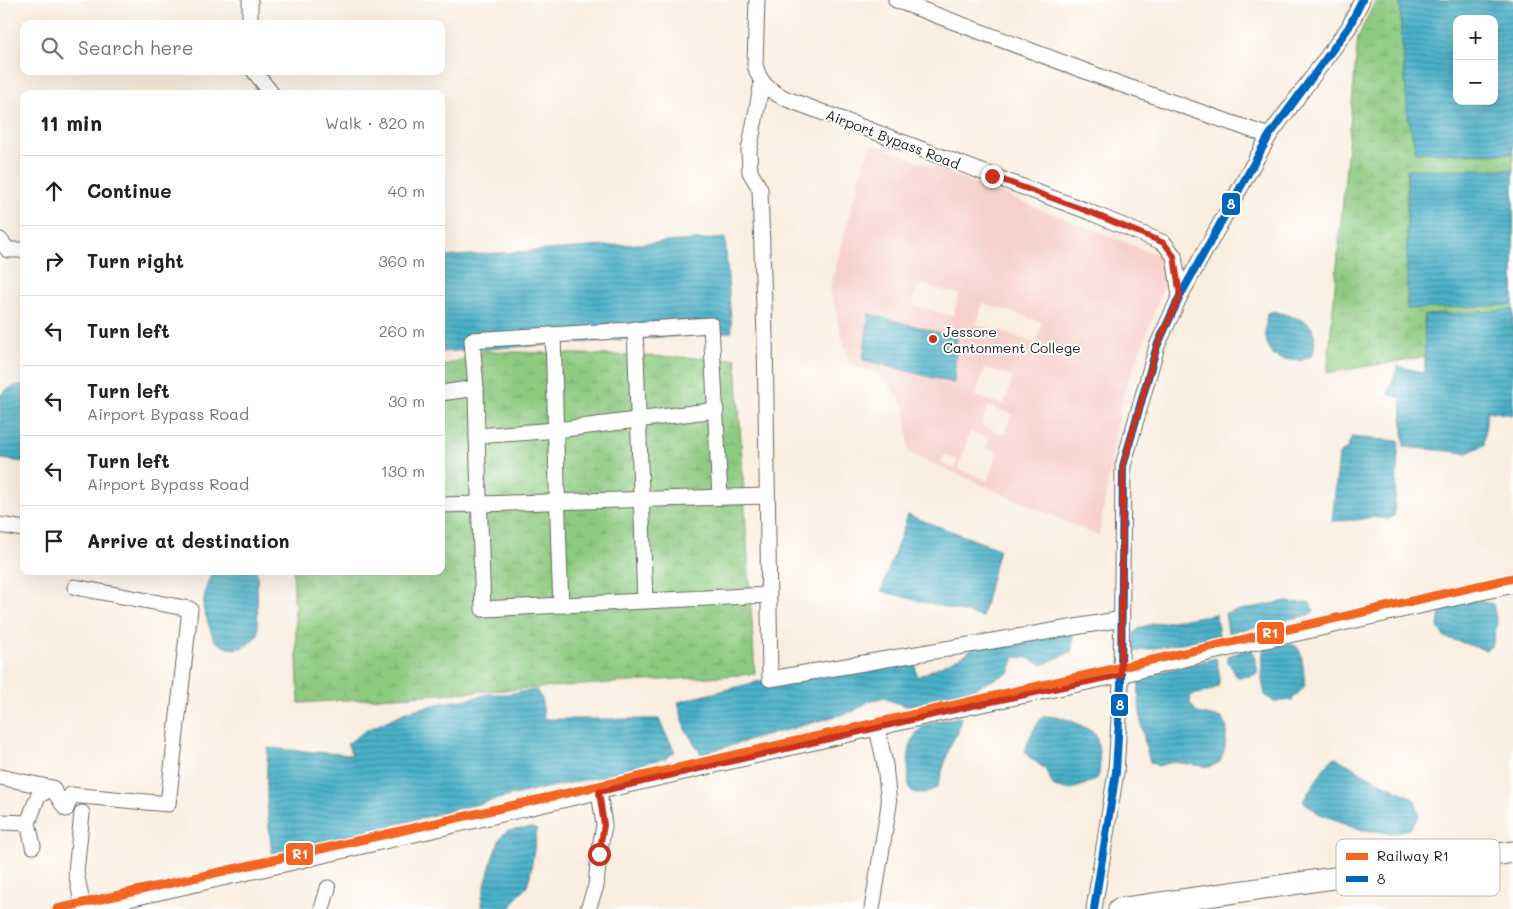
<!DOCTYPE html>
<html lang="en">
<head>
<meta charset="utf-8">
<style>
  :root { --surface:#fff; --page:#f2f2f2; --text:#202124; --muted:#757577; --line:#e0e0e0 }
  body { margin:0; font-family:Mali,sans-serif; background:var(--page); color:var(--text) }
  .controls { position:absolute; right:15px; top:15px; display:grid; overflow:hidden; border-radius:10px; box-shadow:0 5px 20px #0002 }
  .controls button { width:45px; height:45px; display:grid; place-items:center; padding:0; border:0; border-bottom:1px solid var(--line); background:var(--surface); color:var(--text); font:25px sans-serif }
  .stop { position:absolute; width:15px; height:15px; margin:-11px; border:4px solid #c8321e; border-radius:50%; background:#fff }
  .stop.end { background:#c8321e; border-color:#fff; box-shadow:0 1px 5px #0008 }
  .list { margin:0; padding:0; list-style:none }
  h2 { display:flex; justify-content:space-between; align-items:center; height:65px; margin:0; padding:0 20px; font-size:21px }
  h2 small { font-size:16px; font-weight:400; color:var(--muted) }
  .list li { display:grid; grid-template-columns:32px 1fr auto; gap:15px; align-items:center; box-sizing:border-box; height:70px; padding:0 20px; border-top:1px solid var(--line) }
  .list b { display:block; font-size:19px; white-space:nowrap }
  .list p { margin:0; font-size:16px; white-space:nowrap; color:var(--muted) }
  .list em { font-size:16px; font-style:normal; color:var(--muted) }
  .icon { flex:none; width:28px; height:28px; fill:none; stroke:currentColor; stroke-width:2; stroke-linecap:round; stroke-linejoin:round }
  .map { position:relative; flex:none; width:1513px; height:909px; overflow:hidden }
  .search { position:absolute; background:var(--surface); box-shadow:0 5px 20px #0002; left:20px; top:20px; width:425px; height:55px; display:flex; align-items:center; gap:12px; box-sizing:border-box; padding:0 18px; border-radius:10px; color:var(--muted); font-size:19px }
  .panel { position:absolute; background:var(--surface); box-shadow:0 5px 20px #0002; left:20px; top:90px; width:425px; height:485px; border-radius:10px }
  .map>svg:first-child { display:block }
</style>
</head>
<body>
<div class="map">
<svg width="1513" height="909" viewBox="0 0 1513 909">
  <defs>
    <pattern id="wetland-marsh" width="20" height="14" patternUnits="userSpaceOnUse" patternTransform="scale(1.25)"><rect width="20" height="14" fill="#8ecb81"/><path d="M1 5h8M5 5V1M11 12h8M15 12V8" fill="none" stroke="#7aae6f"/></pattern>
    <pattern id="water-rules" width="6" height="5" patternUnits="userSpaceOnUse" patternTransform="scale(1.25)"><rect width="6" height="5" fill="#49b0c8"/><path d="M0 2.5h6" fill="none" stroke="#3c8ea2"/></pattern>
  </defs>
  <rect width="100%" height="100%" fill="#fff"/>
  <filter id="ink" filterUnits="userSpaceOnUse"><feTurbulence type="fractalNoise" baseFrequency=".02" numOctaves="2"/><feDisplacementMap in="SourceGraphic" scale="10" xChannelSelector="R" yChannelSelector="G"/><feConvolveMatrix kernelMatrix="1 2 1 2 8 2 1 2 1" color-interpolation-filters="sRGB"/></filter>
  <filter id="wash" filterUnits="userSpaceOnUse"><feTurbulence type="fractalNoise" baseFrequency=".0096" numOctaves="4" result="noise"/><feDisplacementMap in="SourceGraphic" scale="20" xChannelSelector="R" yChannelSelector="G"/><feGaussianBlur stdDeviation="1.12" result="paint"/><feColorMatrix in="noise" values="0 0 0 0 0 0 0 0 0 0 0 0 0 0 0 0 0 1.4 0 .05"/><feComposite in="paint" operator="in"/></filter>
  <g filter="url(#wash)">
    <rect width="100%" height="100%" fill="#faeee0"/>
    <path fill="#f7d0cb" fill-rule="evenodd" d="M872,143L1173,261L1121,402L1099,536L909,453L905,406L879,373L849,364L830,290L860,175ZM918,284L959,294L953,316L913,305ZM983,303L1042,322L1036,343L976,324ZM985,367L1013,377L1004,405L975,396ZM988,406L1012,414L1005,434L981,426ZM970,432L989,439L986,449L997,453L988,480L958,469ZM944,455L958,460L955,469L941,464Z"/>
    <g fill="url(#wetland-marsh)" stroke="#55744e" fill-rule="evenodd">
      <path d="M1376,0H1513V342L1327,373L1358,37ZM1457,19H1494V101H1457Z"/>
      <polygon points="484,351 736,359 755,674 299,703 293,571 441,571 441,367"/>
    </g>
    <g fill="url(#water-rules)" stroke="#326672" fill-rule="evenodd">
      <path d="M1400,0H1513V153L1492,154L1416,152L1408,117L1401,31ZM1457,19H1494V101H1457Z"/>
      <polygon points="1407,169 1513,169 1513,305 1407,309"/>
      <polygon points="725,238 732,332 441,352 441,257"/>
      <polygon points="1513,310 1513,415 1487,411 1484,445 1467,453 1404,447 1401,398 1388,394 1398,366 1425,373 1424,315"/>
      <path d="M1275,311C1303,321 1320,318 1313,355L1300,361L1282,359L1272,355L1268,347L1265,333L1267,313Z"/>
      <polygon points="869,314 957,337 954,383 863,360"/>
      <path d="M24,384V462L1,459L0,458V396C5,388 15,386 24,384Z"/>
      <polygon points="1352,437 1399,441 1394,516 1389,519 1371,517 1357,520 1332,521 1339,454 1347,449"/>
      <polygon points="908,515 999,549 982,617 881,591"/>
      <polygon points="212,571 257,571 258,635 245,647 235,649 223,646 214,640 203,608 205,591"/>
      <polygon points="1474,599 1493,604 1497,623 1493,645 1485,650 1444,637 1438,627 1440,611 1452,603"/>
      <polygon points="1286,601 1292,603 1309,602 1314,611 1308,615 1228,633 1225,613"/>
      <polygon points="1216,614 1219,636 1134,652 1133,635 1139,628 1152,624"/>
      <polygon points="1073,630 1072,651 1042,665 1028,658 1015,657 1010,672 960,695 906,706 891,701 885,697 869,701 854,711 701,754 685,729 678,702 795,672 913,651 917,677 966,654 984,634 1011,635"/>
      <path d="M1282,644C1288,644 1294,643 1298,648C1303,655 1304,676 1305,686L1292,700L1274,702L1265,695L1262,680L1263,651L1264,648Z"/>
      <path d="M1252,648C1255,670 1269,676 1237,677L1228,662L1227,656Z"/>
      <path d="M1216,658L1220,677L1218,687L1203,693L1191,695L1190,703L1197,713L1222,718L1227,728L1225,748L1220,762L1210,767L1173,762L1158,766L1150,762C1142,735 1137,705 1139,677Z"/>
      <path d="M536,690L542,699L544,719H659C663,731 670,740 675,752L666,758L642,764L605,776L526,792L318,844L272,853C267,818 265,784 268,748L352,755L347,744L365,731L408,711L446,702L469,699L488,694H505Z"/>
      <path d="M1044,716C1067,717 1076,722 1096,734C1098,742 1102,769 1098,777C1096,780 1091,782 1088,783C1076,789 1066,791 1054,787L1045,769L1028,756L1025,752C1028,740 1035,724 1044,716Z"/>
      <path d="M961,717L958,733L953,740L949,749L937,788L925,793H913L909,789C908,766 904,733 930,723C940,719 950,719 961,717Z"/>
      <polygon points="1335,757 1368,776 1403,793 1415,800 1419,814 1417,820 1410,828 1396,833 1391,833 1362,830 1318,813 1303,801 1326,765"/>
      <path d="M533,828L537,830L530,876L526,888L518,895L510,909L483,908L481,902C485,889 495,837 506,832C513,829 525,829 533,828Z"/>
    </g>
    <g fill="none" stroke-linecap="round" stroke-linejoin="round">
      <polyline stroke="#49b0c8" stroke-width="10" points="259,77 259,94"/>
    </g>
  </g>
  <g filter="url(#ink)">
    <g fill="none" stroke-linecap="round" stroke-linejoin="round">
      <g stroke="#6a6661" stroke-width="17">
        <g id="minor">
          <path d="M757,0L755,65C760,84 768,89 784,98L1087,211L1164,243L1174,256L1180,296"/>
          <polyline points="896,0 1117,83 1269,136"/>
          <polyline points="250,24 250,0"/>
          <polyline points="254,71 272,94"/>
          <polyline points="762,82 749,151 750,172 760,189 765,336 770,679 1122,619"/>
          <polyline points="0,240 8,250 24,250"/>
          <polyline points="635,329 645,601"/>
          <path d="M553,335C556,425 557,515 561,605"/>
          <polyline points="476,388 477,436"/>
          <polyline points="441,393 476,388 472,340 711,325 720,497"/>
          <polyline points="716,410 557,430 477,436 483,609 768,595"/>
          <polyline points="441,505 767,496"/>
          <polyline points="0,525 24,529"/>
          <polyline points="0,777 52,788 66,809 71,795 168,804 190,609 75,587"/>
          <polyline points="0,822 28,823 33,846"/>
          <polyline points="28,823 38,796 52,788"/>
          <polyline points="82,903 76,872 82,813"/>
          <polyline points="84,909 267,868 810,743 968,707 1121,675 1208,653 1513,585"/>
          <polyline points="322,909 328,888"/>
          <polyline points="588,909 596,886 599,854 604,825 599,792"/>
          <polyline points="872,909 889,805 885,764 877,728"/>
          <polyline points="1094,909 1116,772 1121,684 1123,466 1157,346 1180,296 1269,136 1349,27 1362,0"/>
        </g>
      </g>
      <g stroke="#6a6661" stroke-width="23">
        <polyline id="highway" points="1119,909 1513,852"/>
      </g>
      <use href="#minor" stroke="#fff" stroke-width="15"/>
      <use href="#highway" stroke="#fff" stroke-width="21"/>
      <g stroke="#fff" stroke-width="11">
        <polyline id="bus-1" points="1094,909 1116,772 1121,684 1123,466 1157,346 1180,296 1269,136 1349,27 1362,0"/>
      </g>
      <use href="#bus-1" stroke="#0065bd" stroke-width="8"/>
      <g stroke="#fff" stroke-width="12">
        <polyline id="rail-1" points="57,909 1513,578"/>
      </g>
      <use href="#rail-1" stroke="#f26522" stroke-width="9"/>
    </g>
  </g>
  <g fill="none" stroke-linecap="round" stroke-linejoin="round" filter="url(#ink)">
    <polyline stroke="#c8321e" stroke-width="6" points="599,854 604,825 599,792 968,707 1121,675 1123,466 1157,346 1180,296 1174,256 1164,243 1087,211 992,176"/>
  </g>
  <circle fill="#c8321e" stroke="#fff" stroke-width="2" cx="933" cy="339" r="5"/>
  <g text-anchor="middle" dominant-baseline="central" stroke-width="4" stroke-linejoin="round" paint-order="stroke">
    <g font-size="14" fill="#1c1c1c" stroke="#fff">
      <text transform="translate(893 139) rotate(21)">Airport Bypass Road</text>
    </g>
    <g font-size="14" fill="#1c1c1c" stroke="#fff" text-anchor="start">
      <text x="943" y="331">Jessore<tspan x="943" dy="16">Cantonment College</tspan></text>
    </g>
  </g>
  <rect x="1336" y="839" width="164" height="57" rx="8" fill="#fff" stroke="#bbb" stroke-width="1"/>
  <rect x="1346" y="853" width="22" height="7" fill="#f26522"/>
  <rect x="1346" y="876" width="22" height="6" fill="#0065bd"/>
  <g font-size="14" fill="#1c1c1c">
    <text x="1377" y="861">Railway R1</text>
    <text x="1377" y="884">8</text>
  </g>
  <g stroke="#fff" stroke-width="2">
    <rect x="1221" y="192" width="20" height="24" rx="5" fill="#0065bd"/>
    <rect x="1256" y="621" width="29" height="24" rx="5" fill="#f26522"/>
    <rect x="1110" y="693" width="19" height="24" rx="5" fill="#0065bd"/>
    <rect x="285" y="842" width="29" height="24" rx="5" fill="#f26522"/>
  </g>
  <g font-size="14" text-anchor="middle" font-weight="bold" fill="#fff">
    <text x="1231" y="209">8</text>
    <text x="1270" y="638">R1</text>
    <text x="1120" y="710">8</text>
    <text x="300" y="859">R1</text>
  </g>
</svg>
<div class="controls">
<button>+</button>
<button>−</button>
</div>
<div class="stop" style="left:599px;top:854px"></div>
<div class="stop end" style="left:992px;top:176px"></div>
<div class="search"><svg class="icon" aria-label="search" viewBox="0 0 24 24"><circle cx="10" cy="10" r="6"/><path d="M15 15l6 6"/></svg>Search here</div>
<section class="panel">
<h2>11 min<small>Walk · 820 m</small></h2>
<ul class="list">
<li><svg class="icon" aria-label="ahead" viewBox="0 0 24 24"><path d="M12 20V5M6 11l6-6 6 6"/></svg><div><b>Continue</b></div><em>40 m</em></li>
<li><svg class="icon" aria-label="right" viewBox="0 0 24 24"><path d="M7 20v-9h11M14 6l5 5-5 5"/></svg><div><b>Turn right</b></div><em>360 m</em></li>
<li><svg class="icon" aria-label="left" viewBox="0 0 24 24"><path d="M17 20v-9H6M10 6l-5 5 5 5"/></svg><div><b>Turn left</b></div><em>260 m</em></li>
<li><svg class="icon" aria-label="left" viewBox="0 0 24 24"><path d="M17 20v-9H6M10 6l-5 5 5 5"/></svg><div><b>Turn left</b><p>Airport Bypass Road</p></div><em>30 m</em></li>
<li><svg class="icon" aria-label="left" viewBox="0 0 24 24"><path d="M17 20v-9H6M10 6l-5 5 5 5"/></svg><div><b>Turn left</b><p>Airport Bypass Road</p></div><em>130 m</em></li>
<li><svg class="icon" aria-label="arrive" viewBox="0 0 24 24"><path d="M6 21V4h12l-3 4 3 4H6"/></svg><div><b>Arrive at destination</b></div></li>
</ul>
</section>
</div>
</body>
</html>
